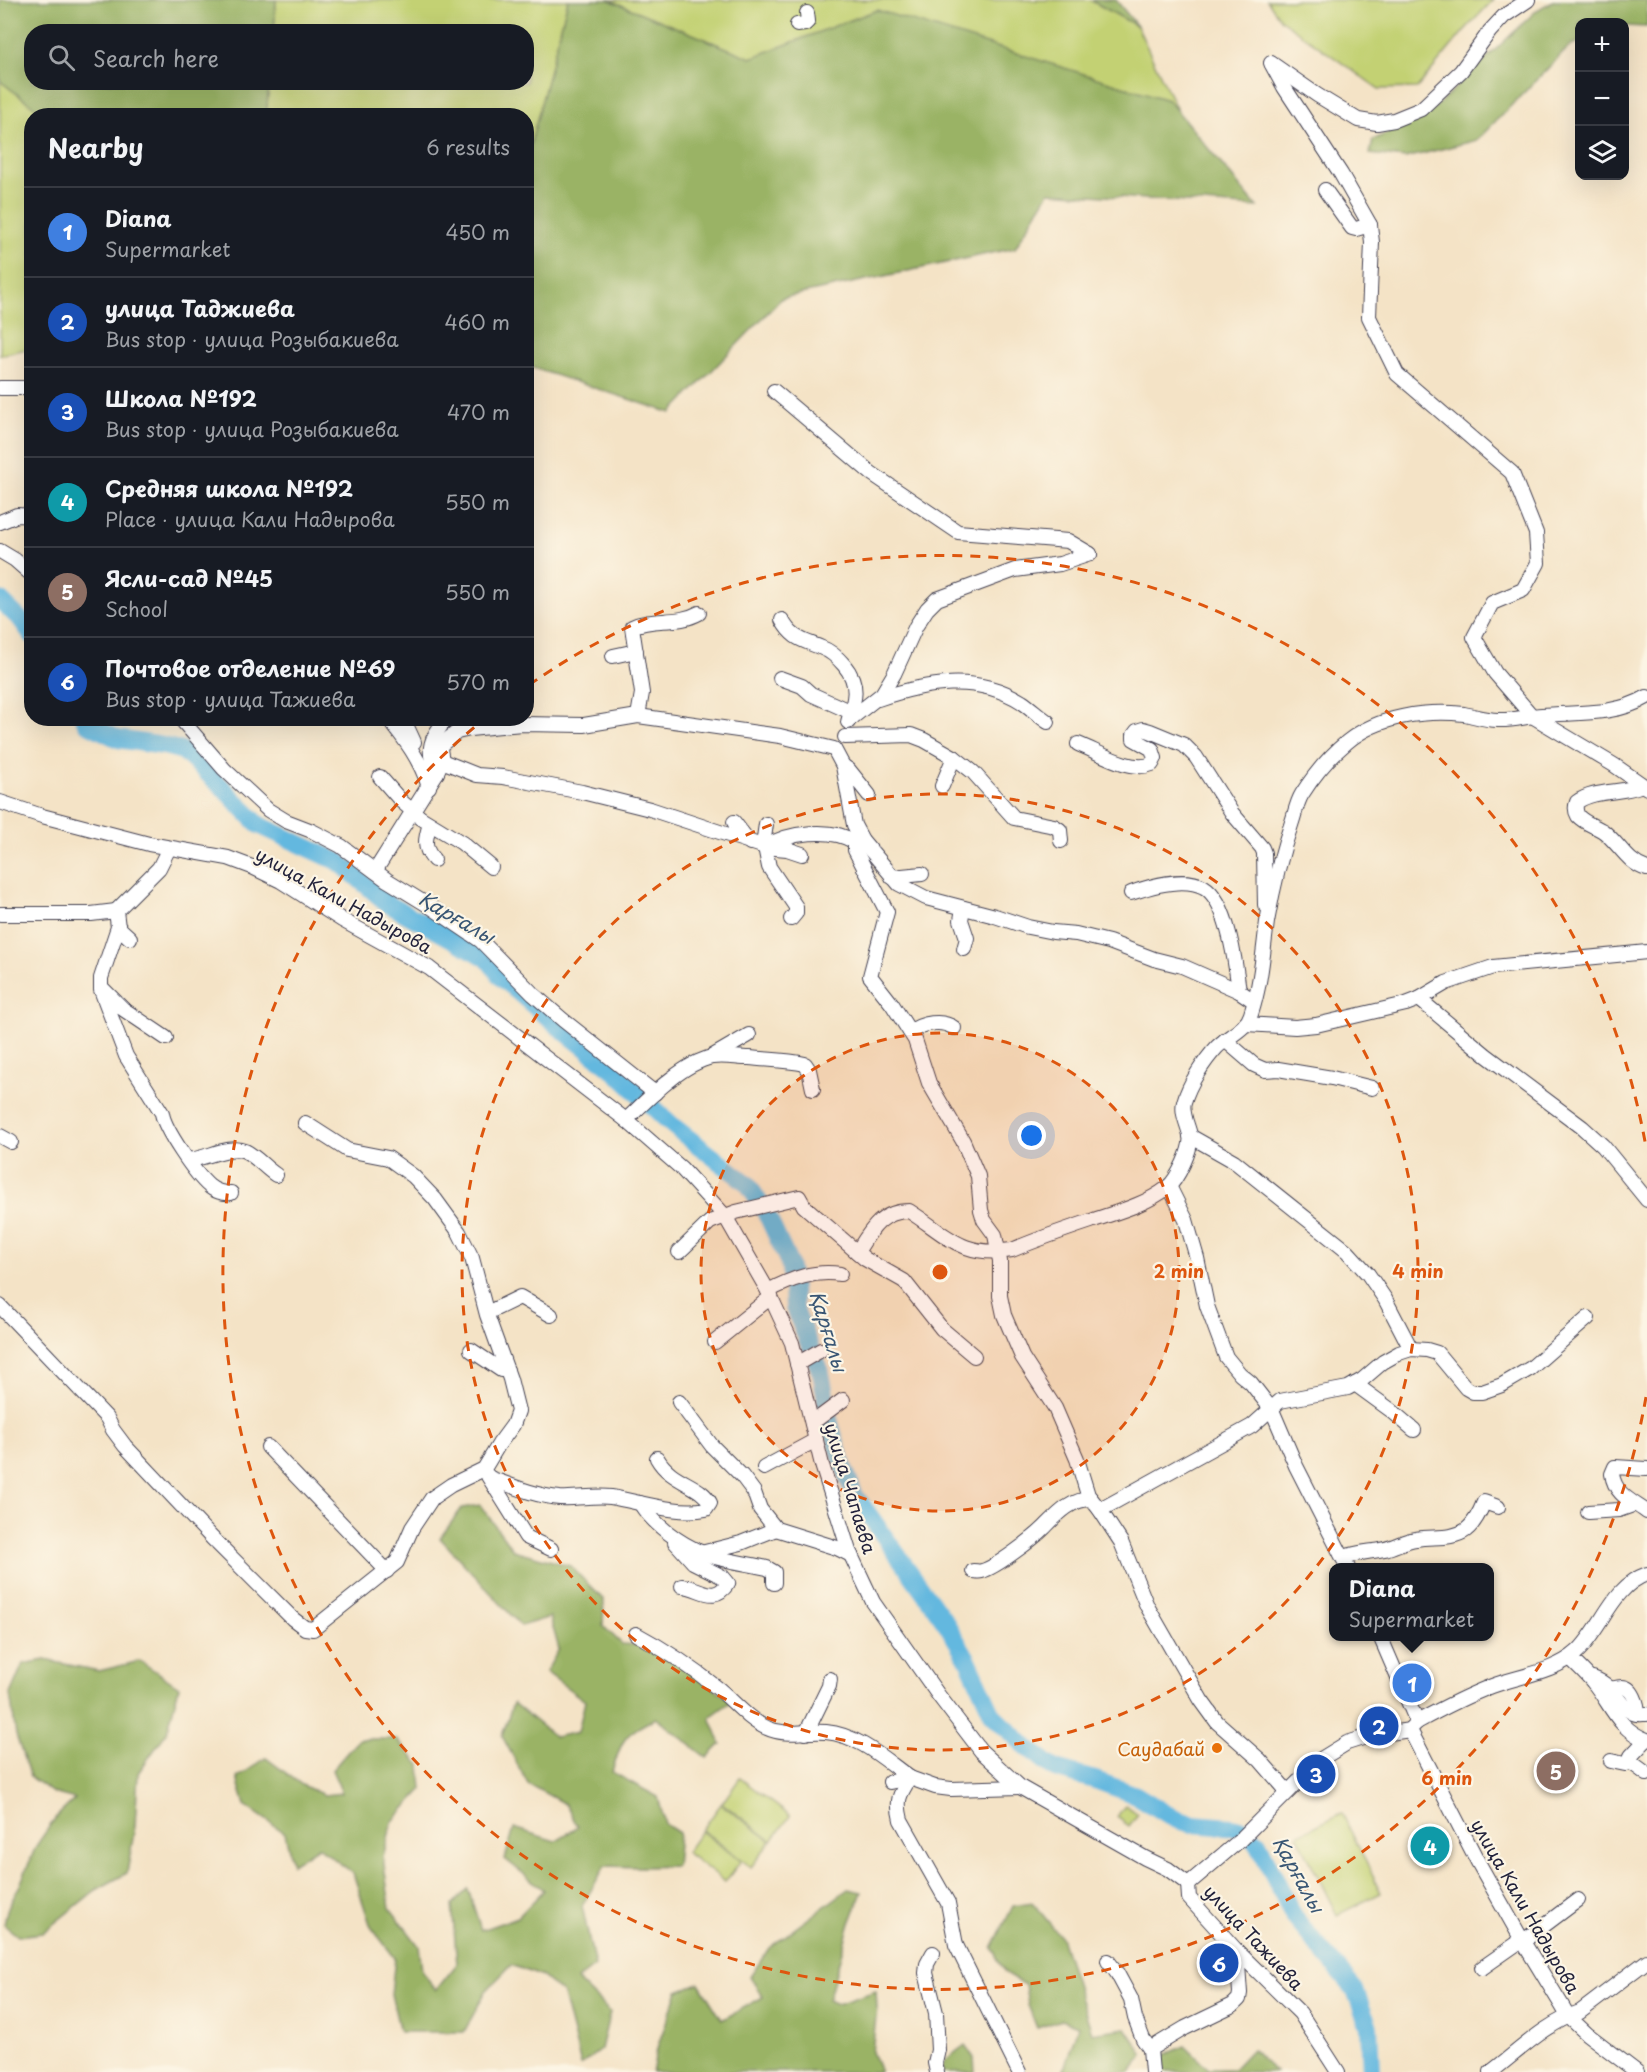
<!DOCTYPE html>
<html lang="en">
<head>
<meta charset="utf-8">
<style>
  :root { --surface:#171b24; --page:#242831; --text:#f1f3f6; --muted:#9ea1a6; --line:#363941; --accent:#d93025 }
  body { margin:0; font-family:"Playpen Sans",sans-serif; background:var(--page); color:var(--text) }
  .controls { position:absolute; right:18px; top:18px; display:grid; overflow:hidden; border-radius:12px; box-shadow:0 6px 24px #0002 }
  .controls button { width:54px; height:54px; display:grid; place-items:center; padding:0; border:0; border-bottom:2px solid var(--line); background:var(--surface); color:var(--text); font:30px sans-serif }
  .you { position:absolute; left:1032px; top:1136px; width:21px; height:21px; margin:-15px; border:4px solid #fff; border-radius:50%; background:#1a73e8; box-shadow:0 0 0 9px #1a73e833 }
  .badge { display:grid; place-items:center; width:39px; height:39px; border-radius:50%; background:var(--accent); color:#fff; font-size:20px; font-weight:700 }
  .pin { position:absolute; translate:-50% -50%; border:3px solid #fff; box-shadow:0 2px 6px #0006 }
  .popup { position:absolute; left:1329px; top:1563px; width:165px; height:78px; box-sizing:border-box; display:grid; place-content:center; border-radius:12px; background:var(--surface); filter:drop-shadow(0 2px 4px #0005); font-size:20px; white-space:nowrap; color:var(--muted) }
  .popup b { font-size:22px; color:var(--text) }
  .popup::after { content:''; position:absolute; left:50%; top:100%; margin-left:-12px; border:12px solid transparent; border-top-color:var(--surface) }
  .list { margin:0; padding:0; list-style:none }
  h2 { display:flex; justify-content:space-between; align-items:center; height:78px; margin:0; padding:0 24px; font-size:26px }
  h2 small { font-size:20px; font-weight:400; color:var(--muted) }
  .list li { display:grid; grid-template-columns:39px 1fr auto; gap:18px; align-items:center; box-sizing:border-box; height:90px; padding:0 24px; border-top:2px solid var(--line) }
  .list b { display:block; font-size:22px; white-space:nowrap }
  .list p { margin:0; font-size:20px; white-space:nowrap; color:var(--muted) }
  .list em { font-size:20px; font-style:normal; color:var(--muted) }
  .icon { flex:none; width:33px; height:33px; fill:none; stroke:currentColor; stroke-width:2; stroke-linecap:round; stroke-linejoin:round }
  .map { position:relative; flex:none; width:1647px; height:2072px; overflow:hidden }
  .search { position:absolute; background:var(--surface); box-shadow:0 6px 24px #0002; left:24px; top:24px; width:510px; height:66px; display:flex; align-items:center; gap:15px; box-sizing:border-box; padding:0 21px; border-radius:24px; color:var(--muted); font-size:22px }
  .panel { position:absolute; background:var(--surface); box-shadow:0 6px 24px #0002; left:24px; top:108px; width:510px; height:618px; border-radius:24px }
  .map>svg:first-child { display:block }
</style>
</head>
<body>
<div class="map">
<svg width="1647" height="2072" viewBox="0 0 1647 2072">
  <rect width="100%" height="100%" fill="#fcf5e5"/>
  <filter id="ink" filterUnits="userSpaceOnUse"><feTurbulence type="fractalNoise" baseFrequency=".0167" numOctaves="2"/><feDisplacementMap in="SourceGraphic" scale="12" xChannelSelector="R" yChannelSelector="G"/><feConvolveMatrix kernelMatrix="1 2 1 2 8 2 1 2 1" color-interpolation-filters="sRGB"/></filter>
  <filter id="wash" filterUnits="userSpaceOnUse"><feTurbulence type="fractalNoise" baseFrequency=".008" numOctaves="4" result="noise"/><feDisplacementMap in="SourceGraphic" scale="24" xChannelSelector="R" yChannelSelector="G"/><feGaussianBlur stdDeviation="1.35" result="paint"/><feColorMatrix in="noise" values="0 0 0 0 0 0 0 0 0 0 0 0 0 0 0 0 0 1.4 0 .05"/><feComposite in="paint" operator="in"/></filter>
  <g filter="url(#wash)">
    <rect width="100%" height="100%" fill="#f4e3c6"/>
    <g fill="#c3d173" stroke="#727a57" stroke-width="1.5">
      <polygon points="276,0 568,0 527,158 526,116 266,116 269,83 526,82 526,32 274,31"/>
      <polygon points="609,0 1090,0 1137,26 1178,112 877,10 751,58"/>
      <polygon points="1267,0 1493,0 1464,31 1417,88 1379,89 1281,20"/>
      <polygon points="0,81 45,115 32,116 31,348 0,355"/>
      <polygon points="740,1778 790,1816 772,1841 722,1803"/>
      <polygon points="721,1804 771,1841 751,1867 702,1830"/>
      <polygon points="1125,1805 1138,1814 1129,1826 1117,1817"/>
      <polygon points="1342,1813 1381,1893 1337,1915 1297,1835"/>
      <polygon points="701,1831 741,1861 725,1882 686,1852"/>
    </g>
    <g fill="#9ab365" stroke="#5e6a50" stroke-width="1.5">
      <polygon points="0,0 276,0 274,31 32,32 32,82 269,83 266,115 45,115 0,81"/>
      <polygon points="568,0 609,0 751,58 877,10 1168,100 1257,207 1049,192 1015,248 782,298 671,413 527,366 527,158"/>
      <polygon points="1090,0 1116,0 1137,26"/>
      <polygon points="1554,0 1647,0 1647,27 1625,26 1624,22 1580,22 1579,42 1571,45 1477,140 1406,158 1370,154 1373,140 1430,112 1537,10"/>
      <path d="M480,1505L513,1550L570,1566L604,1600L603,1626L622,1644L657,1646L732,1701L710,1717L721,1744L707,1758L656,1718C623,1735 623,1737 612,1772L658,1797L665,1824L679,1833L676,1866L642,1867L605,1866L582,1906L595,1966L577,1980L610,2012L601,2049L581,2065L563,1994L543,1977L511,1965L486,1991L464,2032H400L391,1994L395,1958L371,1927L353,1873L318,1847L292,1864L285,1833L245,1805L237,1778L266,1758L302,1785L324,1795L342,1793L332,1770L359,1739H396L420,1765L422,1790L392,1822L383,1857L390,1908L419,1946L422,1971L436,1990L457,1964L452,1905L468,1889L481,1930L518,1917L544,1890L505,1859L514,1828L555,1841L578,1827L565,1804L528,1784L502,1736L513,1703L555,1737L578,1732L585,1701L546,1672L559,1649L550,1617L521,1626L440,1538L462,1508Z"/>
      <polygon points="45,1660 99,1671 140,1661 179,1687 167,1732 138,1773 135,1826 127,1873 96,1890 42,1933 18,1936 4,1925 7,1910 20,1885 36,1846 56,1817 75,1799 53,1793 30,1777 16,1735 10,1694 23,1664"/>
      <polygon points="848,1889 862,1892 850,1923 828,2000 837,2004 876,1991 877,2008 872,2052 880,2072 652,2072 658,2045 678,1991 699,1983 722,2020 763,1997 750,1977 769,1948"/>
      <polygon points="1033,1903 1061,1937 1092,2033 1126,2028 1144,2055 1130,2072 1065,2072 1064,2069 1078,2026 1062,2020 1037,2028 1028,2005 1025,1985 1005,1973 992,1948 1013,1906"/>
      <polygon points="965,2045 974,2058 975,2072 941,2072 944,2061"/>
      <polygon points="1185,2046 1209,2069 1233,2069 1252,2049 1276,2072 1162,2072 1160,2057"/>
    </g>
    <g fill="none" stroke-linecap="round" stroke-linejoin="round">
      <g stroke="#63b8df" stroke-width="18">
        <polyline points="0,600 22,621 32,635"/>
        <polyline points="84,718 86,723 118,739 164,746 183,751 222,787 259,825 339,862 388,904 487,958 502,978 556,1025 610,1067 673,1126 748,1184 767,1215 789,1263 793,1287 794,1308 821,1373 825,1394 825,1406 841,1460 854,1494 946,1623 968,1660 993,1715 1023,1744 1055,1769 1095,1780 1136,1795 1175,1819 1192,1824 1232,1827 1243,1830 1258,1843 1294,1917 1355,1990 1369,2027 1371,2072"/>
      </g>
    </g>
  </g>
  <g filter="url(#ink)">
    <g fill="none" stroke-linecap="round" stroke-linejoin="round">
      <g stroke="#423f50" stroke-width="16">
        <g id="minor">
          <polyline points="797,25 805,24 808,21 807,13"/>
          <polyline points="1271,63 1317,95 1358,120 1377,123 1394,120 1421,109 1461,71 1490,31 1504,16 1528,0"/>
          <polyline points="1272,65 1284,87 1341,174 1370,225"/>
          <polyline points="1325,190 1352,228 1356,229 1370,225 1372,242 1369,317 1397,374 1512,473 1536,533 1538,563 1523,590 1492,603 1474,637 1495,673 1532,716 1614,765 1647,788"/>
          <polyline points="0,388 32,388"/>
          <polyline points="774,391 871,473 958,532 1068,541 1090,554"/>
          <polyline points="0,522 17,515 32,516"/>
          <polyline points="0,551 15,560 32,575"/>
          <path d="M782,620C793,640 803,640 822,648C831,651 838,658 844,665C860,684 855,700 848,722"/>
          <polyline points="613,656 636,651"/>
          <polyline points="780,678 802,686 811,694 851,712"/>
          <path d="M878,699C926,683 976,673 1022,702C1031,708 1039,716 1048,722"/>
          <path d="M638,716L642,693L632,627C653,617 678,625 699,613"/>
          <polyline points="180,718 224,769 268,810 286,821 312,831 341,846 387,880 431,907 481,941 533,994 563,1020 655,1093"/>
          <path d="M388,718C405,739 421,761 429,787"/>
          <polyline points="403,718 414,742"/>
          <polyline points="849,720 882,694 894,674 916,626 927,609 937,599 1015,570 1060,564 1090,554"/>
          <polyline points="845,737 911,735 924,740 954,757 973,772 1014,818 1054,826 1060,830 1061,841"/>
          <path d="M1078,744C1099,752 1131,773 1152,764L1155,758L1152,749L1134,739V735L1137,731L1143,729L1150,731L1184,745L1196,757L1232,813L1262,848L1264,853L1265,905"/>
          <polyline points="442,761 477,775 503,777 582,792 650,809 765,847 787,849 802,854"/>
          <polyline points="843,766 849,770 869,795"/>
          <path d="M437,773C425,750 431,737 447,718"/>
          <polyline points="380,777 402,802 421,818 462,843 491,867"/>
          <path d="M1642,785C1622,794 1595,789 1577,802C1575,807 1575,811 1578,816C1584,823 1595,826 1603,831C1619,843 1627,863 1647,869"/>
          <polyline points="942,786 954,757"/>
          <polyline points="0,802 42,816 149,844 228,858 252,867 281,881 342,920 429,968 626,1120 681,1168 725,1216 768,1291 792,1343 822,1465 849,1551 873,1602 939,1696 981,1751 1020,1787 1145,1858 1168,1869 1188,1884"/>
          <polyline points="734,822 750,843"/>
          <path d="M430,824C425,839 423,848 434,860"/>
          <polyline points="862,840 855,842 855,850 887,912 870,976 892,1004 915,1040 929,1083 963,1141 978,1176 981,1210 984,1220 995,1235 1000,1261 1000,1296 1004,1315 1022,1357 1055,1408 1077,1459 1088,1495 1100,1510 1121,1542 1147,1606 1201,1700 1217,1722 1260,1760 1287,1791"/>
          <polyline points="765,847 764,838 766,824"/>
          <path d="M169,848L159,868L116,911L118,927L101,978V990L126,1056L162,1113C164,1129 196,1175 209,1186C214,1191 224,1194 231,1193"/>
          <polyline points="375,871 436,774 442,761 440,749 442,744 457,732 470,729 522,724 584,725 638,716 780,736 834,749 843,766 854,825 862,840 899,884 926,898 995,916 1028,927 1053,932 1076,934 1109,942 1154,959 1182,966 1239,991 1254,1001"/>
          <polyline points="892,877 922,874"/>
          <path d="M1131,893C1151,886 1184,876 1204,887C1228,901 1236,966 1239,991"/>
          <polyline points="963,908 961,920 967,938 964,949"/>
          <polyline points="0,914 91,914 116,911"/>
          <path d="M791,919L796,913V907L769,867L765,847C788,832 832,827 855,842"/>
          <polyline points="118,927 130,938"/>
          <polyline points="102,988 123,1009 166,1038"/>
          <polyline points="1419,999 1486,1055 1582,1127 1603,1146 1647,1200"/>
          <polyline points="1246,1024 1295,1027 1316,1025 1406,1004 1419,999 1446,983 1493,967 1647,952"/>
          <path d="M910,1032C922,1023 942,1019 954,1028"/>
          <polyline points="1225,1040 1254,1065 1265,1070 1278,1069 1332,1078 1372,1088"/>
          <polyline points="713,1056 749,1035"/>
          <path d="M626,1120C648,1099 681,1064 712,1057C725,1055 737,1058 749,1058C768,1060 787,1060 805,1064L809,1070L813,1089"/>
          <polyline points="0,1136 11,1142"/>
          <polyline points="1190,1136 1234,1161 1347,1251 1368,1274 1385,1299 1411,1349"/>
          <path d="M188,1160C205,1159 231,1144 245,1151C257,1157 265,1168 276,1175"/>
          <polyline points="1169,1186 1186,1220 1197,1258 1207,1306 1226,1357 1240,1374 1251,1383 1272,1410 1296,1466 1348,1568"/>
          <polyline points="679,1252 710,1222 736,1212 799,1197 804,1206 865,1259 904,1281 942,1329 974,1356"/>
          <path d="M857,1252C871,1230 881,1211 909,1211C947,1235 962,1258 1012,1250C1038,1239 1064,1230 1091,1221C1117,1212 1145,1205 1167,1188C1177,1180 1193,1148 1190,1135C1188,1125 1181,1113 1184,1102C1189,1084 1204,1061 1217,1047C1228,1036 1247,1029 1251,1014C1261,984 1263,952 1267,922C1273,888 1281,854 1292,822C1295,813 1297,802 1302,794C1314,775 1330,756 1347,742C1378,716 1425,710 1464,714C1475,716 1486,720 1498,720C1512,721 1527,716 1542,715C1578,712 1615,716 1647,697"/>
          <path d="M768,1291C791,1279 814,1270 840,1274"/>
          <polyline points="0,1306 107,1418 113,1430 125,1446 212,1538 293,1619 305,1628 313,1629 397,1562 412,1528 432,1498 451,1485 484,1469 499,1444 513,1425 518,1411 510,1379 487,1315 472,1258 459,1232 435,1199 413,1176 388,1158 347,1150 305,1123"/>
          <polyline points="487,1313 520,1297 551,1315"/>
          <polyline points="715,1342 771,1297"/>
          <polyline points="471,1350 501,1370 507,1370"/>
          <polyline points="797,1364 821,1350"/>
          <polyline points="1355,1384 1392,1411 1414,1430"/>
          <polyline points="679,1402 712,1446 742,1476 754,1492 760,1509 776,1529 837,1548 851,1555"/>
          <polyline points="812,1423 843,1400"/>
          <polyline points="268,1447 387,1571"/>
          <polyline points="764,1468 816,1440"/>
          <path d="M1647,1469L1615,1467L1612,1474C1615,1495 1632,1501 1647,1512"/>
          <polyline points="488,1476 526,1537 551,1549"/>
          <path d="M490,1478C512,1486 536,1496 560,1498C577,1499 594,1495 611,1497C640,1502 678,1515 706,1509L710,1503C701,1484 671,1483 657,1458"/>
          <path d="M640,1503C653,1524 680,1544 703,1553C723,1561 746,1563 767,1568L774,1572V1583"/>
          <polyline points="1100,1510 1252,1426 1280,1401 1348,1388 1362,1380 1383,1362 1399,1353 1411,1349 1427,1350 1437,1353 1466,1388 1473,1392 1482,1392 1502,1385 1531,1368 1588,1318"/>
          <polyline points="1588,1512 1619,1510 1633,1505"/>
          <path d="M675,1542L693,1562L723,1577L728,1583C713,1605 701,1587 682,1586"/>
          <polyline points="701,1553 741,1543 776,1529"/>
          <path d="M1344,1557C1358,1552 1371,1552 1385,1549C1396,1546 1406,1540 1416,1539C1433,1536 1452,1540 1466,1530C1475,1523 1480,1512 1484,1502L1498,1507"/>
          <path d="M973,1571C977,1571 978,1572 982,1571C995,1568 1034,1538 1044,1528C1057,1515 1071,1499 1091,1499"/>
          <path d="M636,1634C666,1650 694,1669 720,1690C735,1703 749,1720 767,1728C786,1737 806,1730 826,1732C859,1735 885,1760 910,1778"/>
          <polyline points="1380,1636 1417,1722 1411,1728"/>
          <path d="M1570,1658C1578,1666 1586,1673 1593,1682C1611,1704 1618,1730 1647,1740"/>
          <path d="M1593,1678C1616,1686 1617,1705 1633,1713C1637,1715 1642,1714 1647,1714"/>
          <path d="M1611,1689C1615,1688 1618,1687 1621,1687C1633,1686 1638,1705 1638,1714"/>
          <path d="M1417,1722C1441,1709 1466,1696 1492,1686C1519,1676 1555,1672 1577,1652C1602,1629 1612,1586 1647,1574"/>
          <polyline points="1410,1730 1478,1862 1522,1940 1561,2004 1568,2016 1587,2034 1637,2072"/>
          <polyline points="806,1733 829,1686 830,1679"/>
          <polyline points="1645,1741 1631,1756 1632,1763 1647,1774"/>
          <polyline points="1611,1761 1625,1764 1632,1763"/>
          <polyline points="890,1782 910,1778"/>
          <polyline points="1188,1884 1239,1841 1321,1759 1347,1743 1369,1736 1410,1730"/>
          <polyline points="1188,1884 1189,1898 1237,1951 1300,2013 1338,2072"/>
          <polyline points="1522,1942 1578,1900"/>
          <polyline points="933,1953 927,1964 926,1973 936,2013 938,2050 935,2063 937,2072"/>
          <polyline points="1108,1961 1117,1973 1131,1999 1135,2018 1143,2039 1150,2049"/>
          <polyline points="1482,1968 1522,1940"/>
          <path d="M1019,2072L956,1945L948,1903L901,1820C896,1800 899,1795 910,1778L935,1787L951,1789L1020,1787"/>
          <polyline points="1152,2072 1150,2049 1185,2028 1233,2005 1239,1999 1240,1993 1237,1951"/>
          <path d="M1491,2072C1519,2051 1546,2023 1580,2012L1647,1961"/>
        </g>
      </g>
      <use href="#minor" stroke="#fff" stroke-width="14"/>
    </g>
  </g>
  <circle cx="940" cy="1272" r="239" fill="#de560e" fill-opacity=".12"/>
  <g fill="none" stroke="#de560e" stroke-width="3" stroke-dasharray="10 8">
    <circle cx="940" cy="1272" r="239"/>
    <circle cx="940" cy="1272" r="478"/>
    <path d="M1646 1397A717 717 0 1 1 484 719M529 685A717 717 0 0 1 1646 1147"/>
  </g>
  <circle fill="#e8710a" stroke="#fcf5e5" stroke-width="2" cx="1217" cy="1748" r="6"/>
  <g text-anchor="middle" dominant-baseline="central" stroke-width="4.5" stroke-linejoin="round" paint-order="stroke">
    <g font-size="18" fill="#22223b" stroke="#fcf5e5">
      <text transform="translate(344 900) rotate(29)">улица Кали Надырова</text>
      <text transform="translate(851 1488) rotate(73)">улица Чапаева</text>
      <text transform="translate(1526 1906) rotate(60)">улица Кали Надырова</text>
      <text transform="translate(1254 1937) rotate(47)">улица Тажиева</text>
    </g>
    <g font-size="18" fill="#c56008" stroke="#fcf5e5" text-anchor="end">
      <text x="1205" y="1748">Саудабай</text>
    </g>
    <g font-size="20" font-style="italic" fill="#395674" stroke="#fcf5e5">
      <text transform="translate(457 917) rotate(30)">Қарғалы</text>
      <text transform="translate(829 1331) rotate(73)">Қарғалы</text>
      <text transform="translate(1299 1874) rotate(61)">Қарғалы</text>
    </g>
  </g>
  <circle cx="940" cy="1272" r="9" fill="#de560e" stroke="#fcf5e5" stroke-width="3"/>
  <g font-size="18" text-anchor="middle" font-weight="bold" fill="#de560e" stroke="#fcf5e5" stroke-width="4.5" stroke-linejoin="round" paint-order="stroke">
    <text x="1179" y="1278">2 min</text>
    <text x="1418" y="1278">4 min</text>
    <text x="1447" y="1785">6 min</text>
  </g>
</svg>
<div class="controls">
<button>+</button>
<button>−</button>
<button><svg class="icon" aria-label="layers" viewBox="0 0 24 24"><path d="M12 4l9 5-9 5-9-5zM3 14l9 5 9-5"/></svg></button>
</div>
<div class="you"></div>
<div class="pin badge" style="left:1412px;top:1683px;background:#3f7fe0">1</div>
<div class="popup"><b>Diana</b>Supermarket</div>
<div class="pin badge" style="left:1379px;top:1726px;background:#1a4fb4">2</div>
<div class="pin badge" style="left:1316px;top:1774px;background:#1a4fb4">3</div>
<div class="pin badge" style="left:1430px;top:1846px;background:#0f9aa8">4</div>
<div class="pin badge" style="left:1556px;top:1771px;background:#8d6e63">5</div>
<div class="pin badge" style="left:1219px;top:1963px;background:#1a4fb4">6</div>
<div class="search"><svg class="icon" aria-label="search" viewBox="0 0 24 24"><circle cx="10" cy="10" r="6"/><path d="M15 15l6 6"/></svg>Search here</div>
<section class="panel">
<h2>Nearby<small>6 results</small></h2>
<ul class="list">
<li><span class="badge" style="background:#3f7fe0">1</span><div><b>Diana</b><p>Supermarket</p></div><em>450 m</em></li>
<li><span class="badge" style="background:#1a4fb4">2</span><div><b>улица Таджиева</b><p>Bus stop · улица Розыбакиева</p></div><em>460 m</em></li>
<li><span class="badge" style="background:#1a4fb4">3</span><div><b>Школа №192</b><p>Bus stop · улица Розыбакиева</p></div><em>470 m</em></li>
<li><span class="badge" style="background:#0f9aa8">4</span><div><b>Средняя школа №192</b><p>Place · улица Кали Надырова</p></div><em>550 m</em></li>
<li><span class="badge" style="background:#8d6e63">5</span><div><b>Ясли-сад №45</b><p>School</p></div><em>550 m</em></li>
<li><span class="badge" style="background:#1a4fb4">6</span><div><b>Почтовое отделение №69</b><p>Bus stop · улица Тажиева</p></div><em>570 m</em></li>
</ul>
</section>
</div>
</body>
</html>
